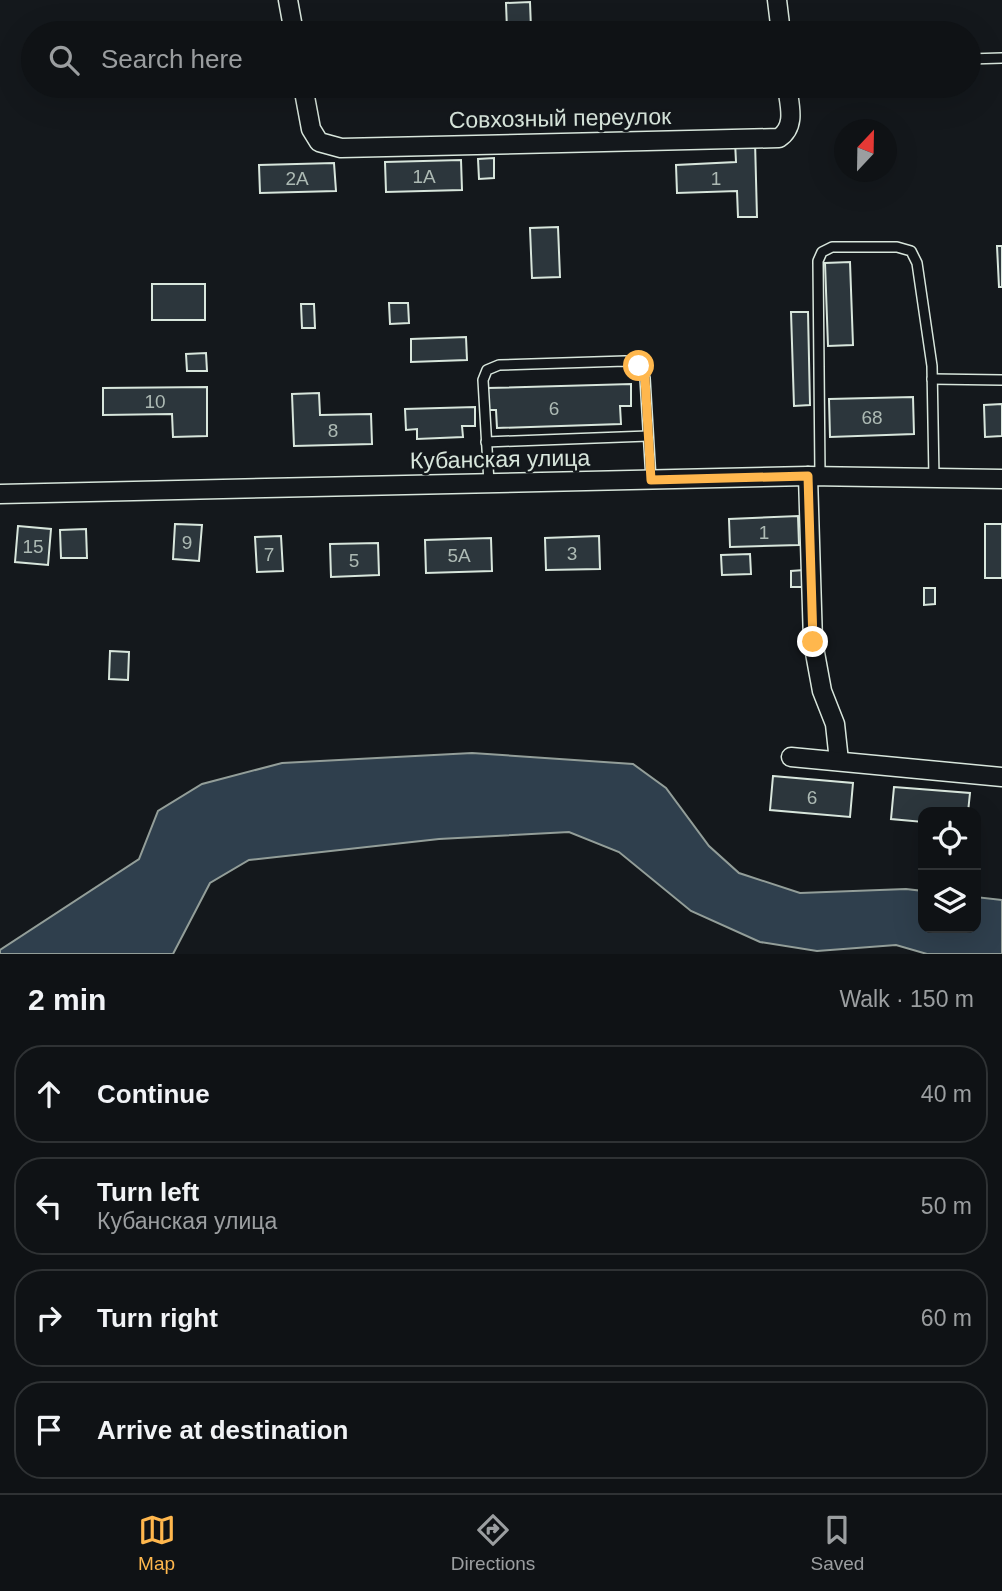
<!DOCTYPE html>
<html lang="en">
<head>
<meta charset="utf-8">
<style>
  :root { --surface:#0f1215; --page:#181b1e; --text:#f1f3f6; --muted:#9b9ea0; --line:#2f3234; --accent:#ffb74d }
  body { margin:0; font-family:Helvetica,sans-serif; background:var(--page); color:var(--text) }
  .controls { position:absolute; right:21px; bottom:21px; display:grid; overflow:hidden; border-radius:14px; box-shadow:0 7px 28px #0002 }
  .controls button { width:63px; height:63px; display:grid; place-items:center; padding:0; border:0; border-bottom:2px solid var(--line); background:var(--surface); color:var(--text); font:35px sans-serif }
  .compass { position:absolute; left:834px; top:119px; width:63px; height:63px; border-radius:50%; background:var(--surface); box-shadow:0 7px 28px #0002; rotate:22deg }
  .stop { position:absolute; width:21px; height:21px; margin:-16px; border:5px solid #ffb74d; border-radius:50%; background:#fff }
  .stop.end { background:#ffb74d; border-color:#fff; box-shadow:0 2px 7px #0008 }
  .list { margin:0; padding:0; list-style:none }
  h2 { display:flex; justify-content:space-between; align-items:center; height:91px; margin:0; padding:0 28px; font-size:30px }
  h2 small { font-size:23px; font-weight:400; color:var(--muted) }
  .list li { display:grid; grid-template-columns:46px 1fr auto; gap:21px; align-items:center; box-sizing:border-box; height:98px; margin:0 14px 14px; padding:0 14px; border:2px solid var(--line); border-radius:28px }
  .list b { display:block; font-size:26px; white-space:nowrap }
  .list p { margin:0; font-size:23px; white-space:nowrap; color:var(--muted) }
  .list em { font-size:23px; font-style:normal; color:var(--muted) }
  .icon { flex:none; width:38px; height:38px; fill:none; stroke:currentColor; stroke-width:2; stroke-linecap:round; stroke-linejoin:round }
  .map { position:relative; flex:none; width:1002px; height:954px; overflow:hidden }
  .search { position:absolute; background:var(--surface); box-shadow:0 7px 28px #0002; left:21px; right:21px; top:21px; height:77px; display:flex; align-items:center; gap:18px; box-sizing:border-box; padding:0 24px; border-radius:38px; color:var(--muted); font-size:26px }
  .sheet { height:539px; background:var(--surface) }
  nav { display:flex; justify-content:space-around; align-items:center; box-sizing:border-box; height:98px; border-top:2px solid var(--line); background:var(--surface); font-size:19px; color:var(--muted) }
  nav a { display:grid; justify-items:center; gap:4px }
  nav .on { color:var(--accent) }
  .map>svg:first-child { display:block }
</style>
</head>
<body>
<div class="map">
<svg width="1002" height="954" viewBox="0 0 1002 954">
  <rect width="100%" height="100%" fill="#14181c"/>
  <polygon fill="#2f3f4d" stroke="#939e99" stroke-width="2" points="472,753 633,764 666,788 709,846 739,873 800,893 906,889 923,891 923,928 976,928 976,897 1002,900 1002,954 927,954 896,945 817,951 760,942 691,911 619,852 569,832 439,839 249,860 210,883 173,954 0,954 0,950 139,859 158,811 202,784 282,763"/>
  <g fill="#2c363c" stroke="#d8e6dc" stroke-width="2">
    <polygon points="530,2 531,29 507,30 506,3"/>
    <polygon points="755,141 757,217 738,217 737,191 677,193 676,165 736,162 735,142"/>
    <polygon points="494,158 494,178 479,179 478,159"/>
    <polygon points="461,160 462,190 386,192 385,162"/>
    <polygon points="334,163 336,191 260,193 259,165"/>
    <polygon points="558,227 560,277 532,278 530,228"/>
    <polygon points="997,246 1002,246 1002,287 999,287"/>
    <polygon points="850,262 853,345 828,346 825,263"/>
    <rect x="152" y="284" width="53" height="36"/>
    <polygon points="389,303 408,303 409,323 390,324"/>
    <polygon points="301,304 314,304 315,328 302,328"/>
    <polygon points="791,312 808,312 810,405 794,406"/>
    <polygon points="466,337 467,360 411,362 411,339"/>
    <polygon points="206,353 207,371 187,371 186,354"/>
    <polygon points="631,384 631,406 620,406 621,424 497,428 496,410 488,410 488,388"/>
    <polygon points="207,387 207,436 173,437 172,414 103,415 103,388"/>
    <polygon points="319,393 320,415 371,414 372,444 294,446 292,394"/>
    <polygon points="913,397 914,434 830,437 829,399"/>
    <polygon points="1002,404 1002,436 985,437 984,405"/>
    <polygon points="475,407 475,426 462,426 463,437 417,439 417,429 406,430 405,409"/>
    <polygon points="798,516 799,545 730,547 729,519"/>
    <polygon points="175,524 202,525 199,561 173,559"/>
    <rect x="985" y="524" width="17" height="54"/>
    <polygon points="18,526 51,529 48,565 15,562"/>
    <polygon points="86,529 87,558 61,558 60,530"/>
    <polygon points="281,536 283,571 257,572 255,537"/>
    <polygon points="599,536 600,569 546,570 545,538"/>
    <polygon points="491,538 492,571 426,573 425,540"/>
    <polygon points="378,543 379,575 331,577 330,544"/>
    <polygon points="750,554 751,574 722,575 721,555"/>
    <polygon points="804,570 804,587 791,587 791,571"/>
    <polygon points="924,588 935,588 935,604 924,605"/>
    <polygon points="110,651 129,652 128,680 109,679"/>
    <polygon points="773,776 853,783 850,817 770,810"/>
    <polygon points="894,787 970,793 968,812 923,812 923,822 891,819"/>
  </g>
  <g fill="none" stroke-linecap="round" stroke-linejoin="round">
    <g stroke="#d8e6dc" stroke-width="12">
      <g id="service">
        <polyline points="969,59 1002,58"/>
        <polyline points="932,379 1002,380"/>
        <polyline points="486,442 648,436"/>
        <polyline points="820,476 818,261 822,252 832,247 897,247 911,251 917,263 932,366 934,478"/>
        <polyline points="489,483 483,380 487,370 499,365 625,361 639,366 645,378 651,480"/>
      </g>
    </g>
    <g stroke="#d8e6dc" stroke-width="21">
      <g id="minor">
        <polyline points="288,0 294,33"/>
        <polyline points="777,0 781,33"/>
        <path d="M303,86L311,129L319,142L341,148L779,138C797,126 789,104 787,86"/>
        <polyline points="808,476 813,642 822,691 835,724 839,761"/>
        <polyline points="0,494 808,476 1002,479"/>
        <polyline points="791,757 1002,777"/>
      </g>
    </g>
    <use href="#service" stroke="#14181c" stroke-width="9"/>
    <use href="#minor" stroke="#14181c" stroke-width="18"/>
  </g>
  <g fill="none" stroke-linecap="round" stroke-linejoin="round">
    <polyline stroke="#ffb74d" stroke-width="9" points="639,366 645,378 651,480 808,476 813,642"/>
  </g>
  <g text-anchor="middle" dominant-baseline="central" stroke-width="5" stroke-linejoin="round" paint-order="stroke">
    <g font-size="19" fill="#adbab4">
      <text x="424" y="176">1А</text>
      <text x="297" y="178">2А</text>
      <text x="716" y="178">1</text>
      <text x="155" y="401">10</text>
      <text x="554" y="408">6</text>
      <text x="872" y="417">68</text>
      <text x="333" y="430">8</text>
      <text x="764" y="532">1</text>
      <text x="187" y="542">9</text>
      <text x="33" y="546">15</text>
      <text x="572" y="553">3</text>
      <text x="269" y="554">7</text>
      <text x="459" y="555">5А</text>
      <text x="354" y="560">5</text>
      <text x="812" y="797">6</text>
    </g>
    <g font-size="23" fill="#d8e6dc" stroke="#14181c">
      <text transform="translate(560 118) rotate(-1)">Совхозный переулок</text>
      <text transform="translate(500 459) rotate(-1)">Кубанская улица</text>
    </g>
  </g>
</svg>
<div class="controls">
<button><svg class="icon" aria-label="locate" viewBox="0 0 24 24"><circle cx="12" cy="12" r="6"/><path d="M12 2v4M12 18v4M2 12h4M18 12h4"/></svg></button>
<button><svg class="icon" aria-label="layers" viewBox="0 0 24 24"><path d="M12 4l9 5-9 5-9-5zM3 14l9 5 9-5"/></svg></button>
</div>
<svg class="compass" viewBox="-18 -18 36 36"><path d="M0-13l5 13h-10z" fill="#e53935"/><path d="M0 13l5-13h-10z" fill="#9b9ea0"/></svg>
<div class="stop" style="left:639px;top:366px"></div>
<div class="stop end" style="left:813px;top:642px"></div>
<div class="search"><svg class="icon" aria-label="search" viewBox="0 0 24 24"><circle cx="10" cy="10" r="6"/><path d="M15 15l6 6"/></svg>Search here</div>
</div>
<section class="sheet">
<h2>2 min<small>Walk · 150 m</small></h2>
<ul class="list">
<li><svg class="icon" aria-label="ahead" viewBox="0 0 24 24"><path d="M12 20V5M6 11l6-6 6 6"/></svg><div><b>Continue</b></div><em>40 m</em></li>
<li><svg class="icon" aria-label="left" viewBox="0 0 24 24"><path d="M17 20v-9H6M10 6l-5 5 5 5"/></svg><div><b>Turn left</b><p>Кубанская улица</p></div><em>50 m</em></li>
<li><svg class="icon" aria-label="right" viewBox="0 0 24 24"><path d="M7 20v-9h11M14 6l5 5-5 5"/></svg><div><b>Turn right</b></div><em>60 m</em></li>
<li><svg class="icon" aria-label="arrive" viewBox="0 0 24 24"><path d="M6 21V4h12l-3 4 3 4H6"/></svg><div><b>Arrive at destination</b></div></li>
</ul>
</section>
<nav>
<a class="on"><svg class="icon" aria-label="map" viewBox="0 0 24 24"><path d="M3 6l6-2 6 2 6-2v14l-6 2-6-2-6 2zM9 4v14M15 6v14"/></svg>Map</a>
<a><svg class="icon" aria-label="directions" viewBox="0 0 24 24"><path d="M12 3l9 9-9 9-9-9zM9 14v-3h6M13 9l2 2-2 2"/></svg>Directions</a>
<a><svg class="icon" aria-label="saved" viewBox="0 0 24 24"><path d="M7 4h10v16l-5-4-5 4z"/></svg>Saved</a>
</nav>
</body>
</html>
